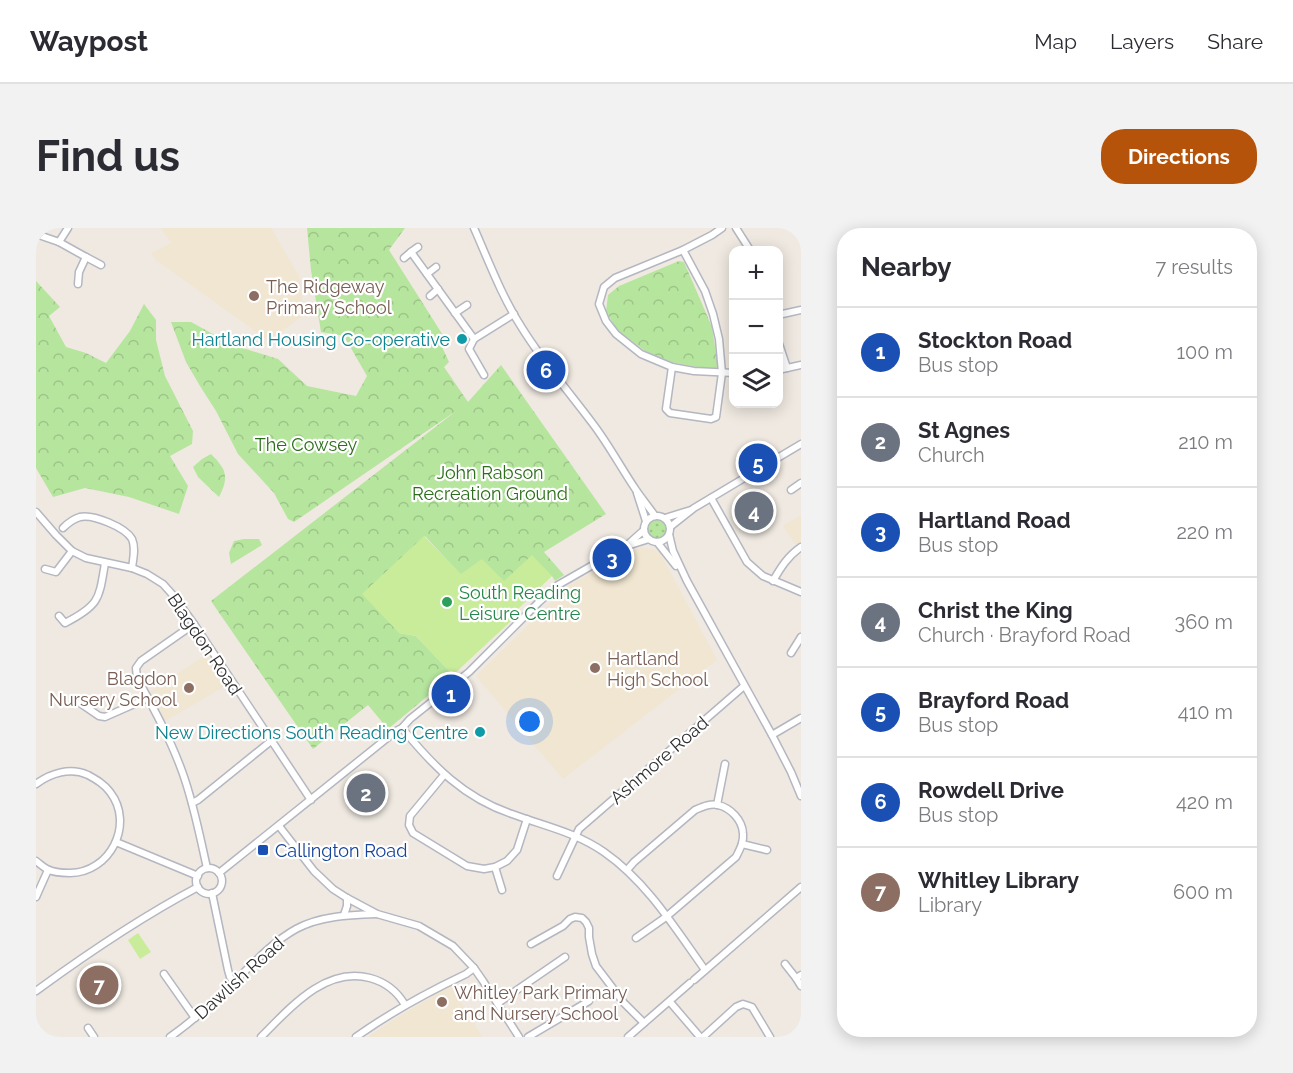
<!DOCTYPE html>
<html lang="en">
<head>
<meta charset="utf-8">
<style>
  :root { --surface:#fff; --page:#f2f2f3; --text:#2b2b33; --muted:#7c7c81; --line:#e1e1e2; --accent:#b45309 }
  body { margin:0; font-family:Raleway,sans-serif; background:var(--page); color:var(--text) }
  .controls { position:absolute; right:18px; top:18px; display:grid; overflow:hidden; border-radius:12px; box-shadow:0 3px 15px #0003 }
  .controls button { width:54px; height:54px; display:grid; place-items:center; padding:0; border:0; border-bottom:2px solid var(--line); background:var(--surface); color:var(--text); font:30px sans-serif }
  .you { position:absolute; left:494px; top:494px; width:21px; height:21px; margin:-15px; border:4px solid #fff; border-radius:50%; background:#1a73e8; box-shadow:0 0 0 9px #1a73e833 }
  .badge { display:grid; place-items:center; width:39px; height:39px; border-radius:50%; background:var(--accent); color:#fff; font-size:20px; font-weight:700 }
  .pin { position:absolute; translate:-50% -50%; border:3px solid #fff; box-shadow:0 2px 6px #0006 }
  .list { margin:0; padding:0; list-style:none }
  h2 { display:flex; justify-content:space-between; align-items:center; height:78px; margin:0; padding:0 24px; font-size:26px }
  h2 small { font-size:20px; font-weight:400; color:var(--muted) }
  .list li { display:grid; grid-template-columns:39px 1fr auto; gap:18px; align-items:center; box-sizing:border-box; height:90px; padding:0 24px; border-top:2px solid var(--line) }
  .list b { display:block; font-size:22px; white-space:nowrap }
  .list p { margin:0; font-size:20px; white-space:nowrap; color:var(--muted) }
  .list em { font-size:20px; font-style:normal; color:var(--muted) }
  .icon { flex:none; width:33px; height:33px; fill:none; stroke:currentColor; stroke-width:2; stroke-linecap:round; stroke-linejoin:round }
  .map { position:relative; flex:none; width:765px; height:809px; overflow:hidden; border-radius:24px }
  header { display:flex; align-items:center; gap:36px; box-sizing:border-box; height:84px; padding:0 30px; background:var(--surface); border-bottom:2px solid var(--line) }
  header strong { font-size:28px }
  nav { display:flex; gap:33px; margin-inline-start:auto; font-size:21px }
  .intro { display:flex; align-items:center; justify-content:space-between; box-sizing:border-box; height:144px; padding:0 36px }
  h1 { margin:0; font-size:42px }
  .button { padding:15px 27px; border-radius:24px; background:var(--accent); color:#fff; font-size:21px; font-weight:700 }
  main { display:flex; gap:36px; padding:0 36px }
  aside { flex:1; background:var(--surface); border-radius:24px; box-shadow:0 3px 15px #0003 }
  .map>svg:first-child { display:block }
</style>
</head>
<body>
<header>
<strong>Waypost</strong>
<nav><a>Map</a><a>Layers</a><a>Share</a></nav>
</header>
<div class="intro"><h1>Find us</h1><a class="button">Directions</a></div>
<main>
<div class="map">
<svg width="765" height="809" viewBox="0 0 765 809">
  <defs>
    <pattern id="grass-dots" width="8" height="8" patternUnits="userSpaceOnUse" patternTransform="scale(1.5)"><rect width="8" height="8" fill="#b6e59e"/><path d="M2 2h.1M6 6h.1" fill="none" stroke="#9dc588" stroke-width="1.8" stroke-linecap="round"/></pattern>
    <pattern id="forest-crowns" width="20" height="18" patternUnits="userSpaceOnUse" patternTransform="scale(1.5)"><rect width="20" height="18" fill="#b6e59e"/><path d="M2 6a3 3 0 1 1 6 0M12 15a3 3 0 1 1 6 0" fill="none" stroke="#9dc588"/></pattern>
  </defs>
  <rect width="100%" height="100%" fill="#efe9e1"/>
  <g fill="#f0e6d1">
    <polygon points="125,0 235,0 263,48 268,87 233,113 120,32 115,25 135,15"/>
    <polygon points="765,287 765,315 759,316 747,298"/>
    <polygon points="605,319 623,323 681,432 527,551 440,448 532,358 572,335"/>
    <polygon points="172,425 193,456 129,493 114,464"/>
    <polygon points="415,757 446,809 332,809 359,791"/>
  </g>
  <circle fill="url(#grass-dots)" cx="621" cy="301" r="10"/>
  <g fill="url(#forest-crowns)">
    <polygon points="271,0 369,0 353,22 410,112 407,121 413,134 408,139 432,174 465,137 570,286 508,324 528,347 519,353 516,348 468,353 425,347 389,308 363,405 380,408 417,447 352,501 332,477 277,521 175,373 420,183 258,294 252,291 238,265 202,226 180,183 164,158 150,134 135,94 155,94 197,117 242,131 271,158 320,168 331,148 308,108 285,104 275,42"/>
    <polygon points="643,33 648,34 676,99 682,139 676,142 635,134 609,123 581,102 570,83 572,67 583,58"/>
    <polygon points="0,53 24,79 13,88 30,119 50,125 70,135 94,103 108,76 120,92 120,112 129,148 157,203 156,216 134,228 152,258 143,286 93,269 49,260 17,269 0,240"/>
    <path d="M175,226C191,242 193,249 183,269L162,249L157,239L166,231Z"/>
    <polygon points="208,311 223,311 226,317 195,336 193,325 198,313"/>
  </g>
  <g fill="#c9ec9a">
    <polygon points="388,308 425,346 446,331 468,353 496,327 516,348 481,382 475,393 417,447 380,408 363,405 326,366"/>
    <polygon points="102,705 115,724 104,731 92,712"/>
  </g>
  <g fill="none" stroke-linecap="round" stroke-linejoin="round">
    <g stroke="#b4b7c1" stroke-width="9">
      <g id="minor">
        <path d="M438,0C453,34 466,69 486,100C507,134 533,164 557,196C573,217 585,240 600,262C606,271 613,279 619,288"/>
        <polyline points="686,0 676,7 647,22 579,50 568,59 563,76 570,93 580,106 605,126 636,139 658,143 698,145"/>
        <polyline points="700,0 714,22"/>
        <polyline points="0,6 23,14 50,29 43,44 42,56"/>
        <polyline points="23,14 32,0"/>
        <polyline points="382,19 375,24 438,111 433,121 448,147"/>
        <polyline points="50,29 65,37"/>
        <polyline points="368,30 375,24"/>
        <polyline points="391,46 400,39"/>
        <polyline points="394,68 402,61"/>
        <polyline points="419,85 431,77"/>
        <polyline points="742,87 765,82"/>
        <polyline points="438,111 478,86"/>
        <polyline points="742,113 751,140"/>
        <polyline points="636,139 630,181 634,185 675,191 680,189 686,145 683,111 677,86 669,63 647,22"/>
        <polyline points="742,142 765,137"/>
        <polyline points="755,262 765,255"/>
        <polyline points="601,265 610,293"/>
        <polyline points="675,270 711,334 727,348 765,364"/>
        <polyline points="0,284 20,307 36,323 50,330 96,340 111,346 127,356 136,366 158,396 275,572"/>
        <circle cx="621" cy="301" r="13"/>
        <polyline points="629,290 655,282"/>
        <polyline points="634,299 658,280 765,216"/>
        <path d="M27,300C32,295 37,291 44,289C57,286 89,299 96,311C100,320 97,331 96,340"/>
        <polyline points="633,306 637,323 651,353 736,507 755,544 765,568"/>
        <polyline points="621,314 640,338"/>
        <polyline points="594,317 613,311"/>
        <polyline points="9,341 20,344 36,323"/>
        <path d="M737,353C745,339 752,328 765,319"/>
        <path d="M23,388L29,395C64,377 63,371 69,335"/>
        <path d="M158,396L105,433L100,440L101,450C118,481 135,512 147,546C158,577 164,609 171,640"/>
        <polyline points="755,425 765,409"/>
        <polyline points="44,475 63,488 69,489 112,470"/>
        <path d="M366,500C397,538 428,570 476,586C508,598 539,604 568,624C611,654 639,700 669,742"/>
        <polyline points="736,507 765,490"/>
        <polyline points="408,547 374,588 373,597 377,605 431,638 448,641 459,639 471,633 481,622 491,591"/>
        <path d="M0,556C15,545 34,539 52,547C61,552 68,556 74,564C99,596 74,645 34,645C27,645 18,645 11,641C7,639 4,636 0,633"/>
        <polyline points="156,575 162,572 235,513"/>
        <polyline points="681,577 689,536"/>
        <polyline points="243,598 278,643 297,661 311,670 341,686 383,698 417,718 438,740 447,753 483,809"/>
        <polyline points="80,614 162,648"/>
        <polyline points="706,616 731,622"/>
        <polyline points="459,639 466,662"/>
        <circle cx="173" cy="653" r="13"/>
        <path d="M591,642L598,634L659,582C666,579 674,575 682,577C695,580 706,592 707,605C708,614 704,621 700,629L630,689L600,710"/>
        <polyline points="183,645 360,503 366,500 374,491 433,444 503,374 522,357 590,318 608,302"/>
        <polyline points="521,648 543,601 708,458"/>
        <polyline points="176,665 192,742 194,749 198,754"/>
        <polyline points="0,669 12,642"/>
        <polyline points="308,687 311,678 311,670"/>
        <polyline points="495,716 527,698 534,691 539,689 546,690 550,694 553,700 553,709 556,726 560,738 588,775 608,795"/>
        <polyline points="749,736 760,750"/>
        <polyline points="128,746 159,790"/>
        <polyline points="765,747 760,750 765,758"/>
        <polyline points="658,752 765,659"/>
        <path d="M0,763C52,725 105,689 162,659"/>
        <polyline points="634,774 664,809"/>
        <polyline points="462,775 529,729"/>
        <polyline points="52,800 58,809"/>
        <path d="M134,809C157,793 177,774 197,755C217,736 235,715 260,701C284,688 313,687 341,686"/>
        <path d="M225,809C253,781 289,738 334,750C349,754 361,763 369,777"/>
        <path d="M320,809C355,784 392,764 430,746L438,740"/>
        <polyline points="492,809 553,773"/>
        <polyline points="592,809 654,755"/>
        <polyline points="667,809 700,779 707,776 716,779 734,809"/>
      </g>
    </g>
    <use href="#minor" stroke="#fff" stroke-width="6"/>
  </g>
  <g fill="#8d6e63" stroke="#fff" stroke-width="2">
    <circle cx="218" cy="68" r="6"/>
    <circle cx="559" cy="440" r="6"/>
    <circle cx="153" cy="460" r="6"/>
    <circle cx="406" cy="774" r="6"/>
  </g>
  <g fill="#0f9aa8" stroke="#fff" stroke-width="2">
    <circle cx="426" cy="111" r="6"/>
    <circle cx="444" cy="504" r="6"/>
  </g>
  <circle fill="#2e9e5b" stroke="#fff" stroke-width="2" cx="411" cy="374" r="6"/>
  <rect fill="#1a4fb4" stroke="#fff" stroke-width="2" x="221" y="616" width="12" height="12" rx="3"/>
  <g text-anchor="middle" dominant-baseline="central" stroke-width="4.5" stroke-linejoin="round" paint-order="stroke">
    <g font-size="18" fill="#785e54" stroke="#fff" text-anchor="start">
      <text x="230" y="58">The Ridgeway<tspan x="230" dy="21">Primary School</tspan></text>
      <text x="571" y="430">Hartland<tspan x="571" dy="21">High School</tspan></text>
      <text x="141" y="450" text-anchor="end">Blagdon<tspan x="141" dy="21">Nursery School</tspan></text>
      <text x="418" y="764">Whitley Park Primary<tspan x="418" dy="21">and Nursery School</tspan></text>
    </g>
    <g font-size="18" fill="#0d838f" stroke="#fff" text-anchor="end">
      <text x="414" y="111">Hartland Housing Co-operative</text>
      <text x="432" y="504">New Directions South Reading Centre</text>
    </g>
    <g font-size="18" fill="#2c6e1b" stroke="#fff">
      <text x="270" y="216">The Cowsey</text>
      <text x="454" y="244">John Rabson<tspan x="454" dy="21">Recreation Ground</tspan></text>
    </g>
    <g font-size="18" fill="#27864d" stroke="#fff" text-anchor="start">
      <text x="423" y="364">South Reading<tspan x="423" dy="21">Leisure Centre</tspan></text>
    </g>
    <g font-size="18" fill="#2e2e2e" stroke="#fff">
      <text transform="translate(169 416) rotate(56)">Blagdon Road</text>
      <text transform="translate(623 532) rotate(-41)">Ashmore Road</text>
      <text transform="translate(203 750) rotate(-42)">Dawlish Road</text>
    </g>
    <g font-size="18" fill="#164399" stroke="#fff" text-anchor="start">
      <text x="239" y="622">Callington Road</text>
    </g>
  </g>
</svg>
<div class="controls">
<button>+</button>
<button>−</button>
<button><svg class="icon" aria-label="layers" viewBox="0 0 24 24"><path d="M12 4l9 5-9 5-9-5zM3 14l9 5 9-5"/></svg></button>
</div>
<div class="you"></div>
<div class="pin badge" style="left:415px;top:466px;background:#1a4fb4">1</div>
<div class="pin badge" style="left:330px;top:565px;background:#6b7280">2</div>
<div class="pin badge" style="left:576px;top:330px;background:#1a4fb4">3</div>
<div class="pin badge" style="left:718px;top:283px;background:#6b7280">4</div>
<div class="pin badge" style="left:722px;top:235px;background:#1a4fb4">5</div>
<div class="pin badge" style="left:510px;top:142px;background:#1a4fb4">6</div>
<div class="pin badge" style="left:63px;top:757px;background:#8d6e63">7</div>
</div>
<aside>
<h2>Nearby<small>7 results</small></h2>
<ul class="list">
<li><span class="badge" style="background:#1a4fb4">1</span><div><b>Stockton Road</b><p>Bus stop</p></div><em>100 m</em></li>
<li><span class="badge" style="background:#6b7280">2</span><div><b>St Agnes</b><p>Church</p></div><em>210 m</em></li>
<li><span class="badge" style="background:#1a4fb4">3</span><div><b>Hartland Road</b><p>Bus stop</p></div><em>220 m</em></li>
<li><span class="badge" style="background:#6b7280">4</span><div><b>Christ the King</b><p>Church · Brayford Road</p></div><em>360 m</em></li>
<li><span class="badge" style="background:#1a4fb4">5</span><div><b>Brayford Road</b><p>Bus stop</p></div><em>410 m</em></li>
<li><span class="badge" style="background:#1a4fb4">6</span><div><b>Rowdell Drive</b><p>Bus stop</p></div><em>420 m</em></li>
<li><span class="badge" style="background:#8d6e63">7</span><div><b>Whitley Library</b><p>Library</p></div><em>600 m</em></li>
</ul>
</aside>
</main>
</body>
</html>
